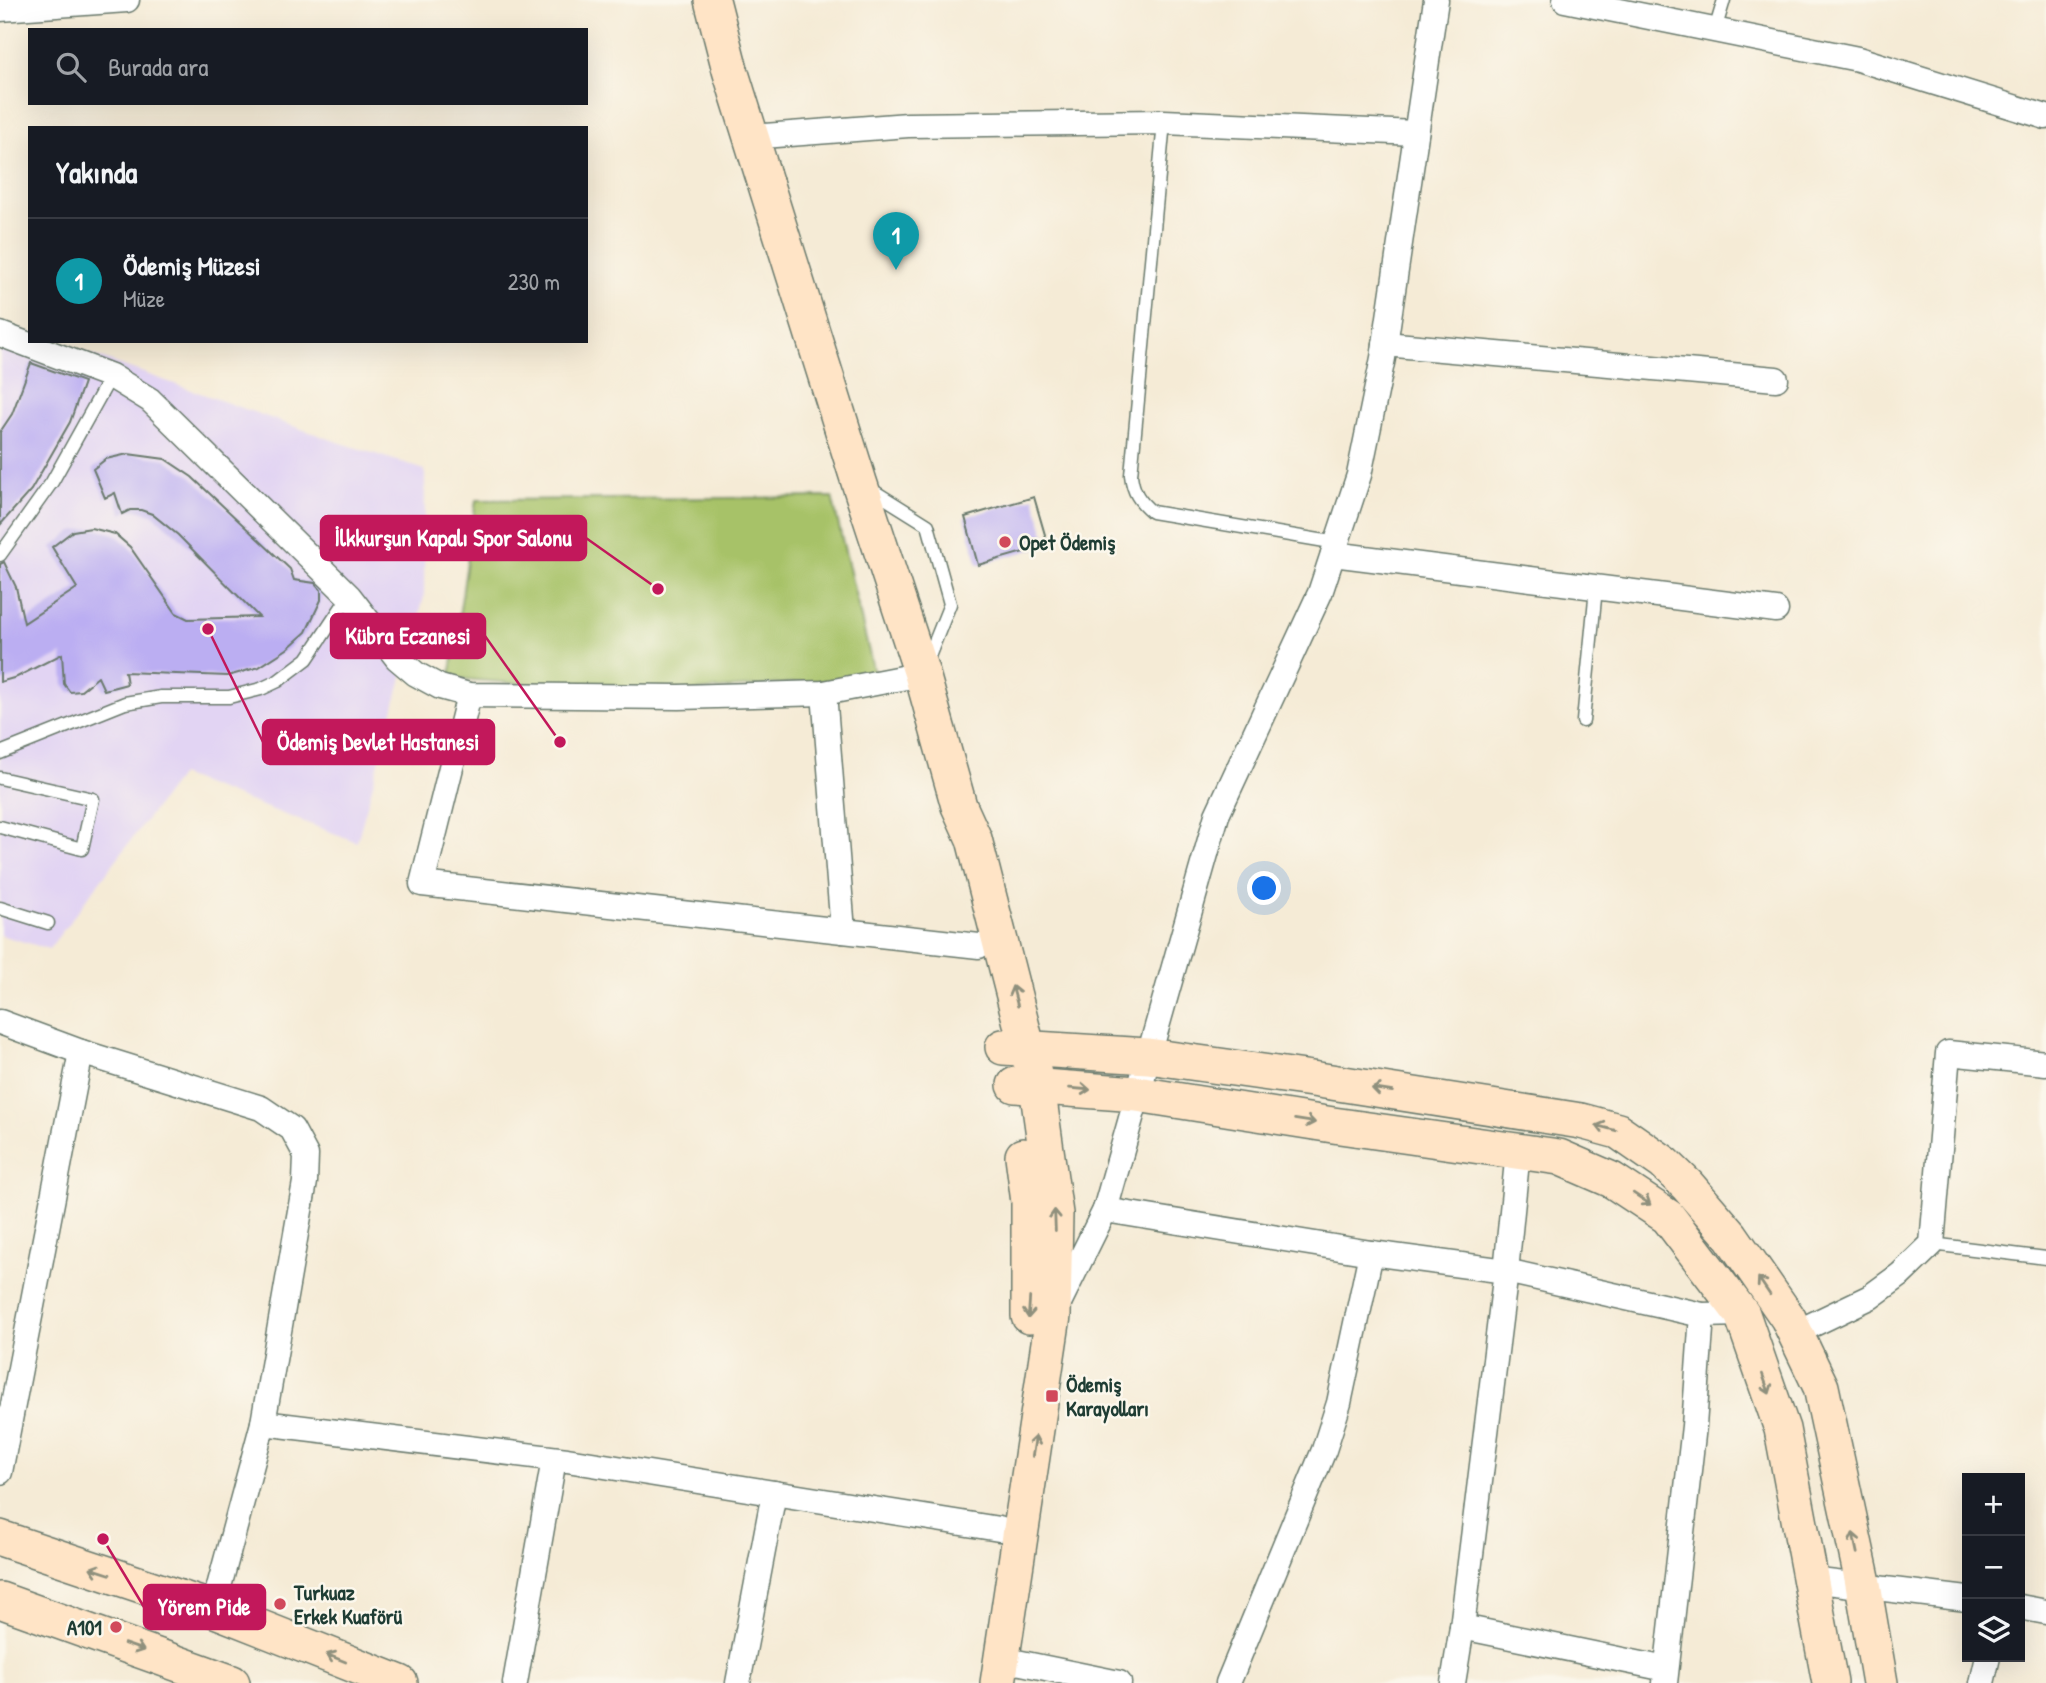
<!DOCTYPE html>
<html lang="tr">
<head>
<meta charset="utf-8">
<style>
  :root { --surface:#171b24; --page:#20242c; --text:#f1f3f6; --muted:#9ea1a6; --line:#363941; --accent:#1a73e8 }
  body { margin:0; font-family:"Patrick Hand",sans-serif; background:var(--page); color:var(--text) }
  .controls { position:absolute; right:21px; bottom:21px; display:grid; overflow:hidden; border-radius:0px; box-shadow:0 7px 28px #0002 }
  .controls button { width:63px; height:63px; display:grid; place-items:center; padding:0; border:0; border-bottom:2px solid var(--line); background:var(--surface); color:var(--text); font:35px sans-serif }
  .you { position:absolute; left:1265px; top:889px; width:24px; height:24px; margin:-18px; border:5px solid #fff; border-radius:50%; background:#1a73e8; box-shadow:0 0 0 10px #1a73e833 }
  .badge { display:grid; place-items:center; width:46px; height:46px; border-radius:50%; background:var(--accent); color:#fff; font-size:23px; font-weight:700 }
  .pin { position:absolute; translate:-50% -58px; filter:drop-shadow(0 2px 4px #0008) }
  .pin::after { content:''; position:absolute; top:37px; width:24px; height:21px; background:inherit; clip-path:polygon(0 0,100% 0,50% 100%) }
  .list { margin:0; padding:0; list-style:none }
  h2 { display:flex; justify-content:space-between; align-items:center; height:91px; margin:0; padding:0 28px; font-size:30px }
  h2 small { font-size:23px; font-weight:400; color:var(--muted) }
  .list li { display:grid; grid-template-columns:46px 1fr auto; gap:21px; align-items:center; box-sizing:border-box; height:126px; padding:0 28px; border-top:2px solid var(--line) }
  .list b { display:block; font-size:26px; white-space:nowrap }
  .list p { margin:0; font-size:23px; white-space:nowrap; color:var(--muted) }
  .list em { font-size:23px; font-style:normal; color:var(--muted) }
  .icon { flex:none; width:38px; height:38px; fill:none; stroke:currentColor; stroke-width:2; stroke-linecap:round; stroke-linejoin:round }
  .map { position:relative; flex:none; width:2046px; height:1683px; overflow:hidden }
  .search { position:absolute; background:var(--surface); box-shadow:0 7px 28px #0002; left:28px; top:28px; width:560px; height:77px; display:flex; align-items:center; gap:18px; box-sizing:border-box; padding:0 24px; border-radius:0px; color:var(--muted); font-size:26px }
  .panel { position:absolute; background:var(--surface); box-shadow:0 7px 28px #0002; left:28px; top:126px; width:560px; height:217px; border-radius:0px }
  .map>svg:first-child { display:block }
</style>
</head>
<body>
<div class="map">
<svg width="2046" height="1683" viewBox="0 0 2046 1683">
  <rect width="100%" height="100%" fill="#fbf7ec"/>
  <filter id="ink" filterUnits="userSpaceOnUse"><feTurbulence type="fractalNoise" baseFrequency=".0143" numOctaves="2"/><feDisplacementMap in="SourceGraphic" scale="14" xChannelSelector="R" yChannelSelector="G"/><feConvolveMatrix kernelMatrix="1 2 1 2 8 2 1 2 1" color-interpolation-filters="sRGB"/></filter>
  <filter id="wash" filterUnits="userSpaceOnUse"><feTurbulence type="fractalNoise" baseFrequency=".00686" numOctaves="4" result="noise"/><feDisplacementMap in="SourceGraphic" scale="28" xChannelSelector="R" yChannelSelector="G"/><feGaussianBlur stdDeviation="1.57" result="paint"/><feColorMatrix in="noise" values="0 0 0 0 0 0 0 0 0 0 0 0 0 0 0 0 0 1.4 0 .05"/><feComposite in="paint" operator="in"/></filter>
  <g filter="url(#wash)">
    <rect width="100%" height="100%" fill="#f5ebd6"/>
    <polygon fill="#e2d4f3" points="0,322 335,441 425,470 424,597 357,842 180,775 49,949 0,935"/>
    <polygon fill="#a7c268" stroke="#63804e" stroke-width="2" points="832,497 875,677 653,694 450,678 476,500"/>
    <g id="blocks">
      <g fill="#bbaef2">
        <polygon points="31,363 84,382 70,422 31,490 0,525 0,432 12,414"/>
        <polygon points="128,454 165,459 192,477 290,569 294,580 315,583 321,590 321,600 306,632 287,649 259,667 228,676 125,672 127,684 104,690 98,677 81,691 70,692 64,684 62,654 17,677 0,682 0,564 4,562 16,587 24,623 77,588 52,547 73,531 91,528 115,534 130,547 176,613 188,619 259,617 178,535 152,514 141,510 130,510 122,514 115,493 105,498 93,469 106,459"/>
        <polygon points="1034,497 1048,545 978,565 965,517"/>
      </g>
    </g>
  </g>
  <g filter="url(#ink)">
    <use href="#blocks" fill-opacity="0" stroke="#6a7a6d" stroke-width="2"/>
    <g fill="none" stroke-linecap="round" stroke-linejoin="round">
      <g stroke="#6a7a6d" stroke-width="15">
        <g id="lane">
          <polyline points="1715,30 1724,0"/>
          <path d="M1164,122L1131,475C1133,492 1139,501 1152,512L1337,543"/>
          <polyline points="869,488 928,525 950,604 926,664"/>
          <polyline points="0,555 52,482 111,376"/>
          <polyline points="1583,721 1596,588"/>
          <polyline points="0,753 125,703 161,697 229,697 261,689 278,681 307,659 349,596"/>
          <polyline points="0,778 93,799 82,849 0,827"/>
          <polyline points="0,908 48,923"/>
          <polyline points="1932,1244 2046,1258"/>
        </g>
      </g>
      <g stroke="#6a7a6d" stroke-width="27">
        <g id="street">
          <polyline points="1565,0 1858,59 2046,117"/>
          <polyline points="0,9 127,0"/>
          <polyline points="751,137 908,125 1164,122 1416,133"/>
          <polyline points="0,334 111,376 150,400 349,596 397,658 416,674 440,687 469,695 679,697 824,693 922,674"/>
          <polyline points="1385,344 1776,379"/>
          <polyline points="1333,554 1776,610"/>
          <polyline points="469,695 422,884 843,931 824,693"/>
          <polyline points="843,931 979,946"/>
          <polyline points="0,1022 81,1052 261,1108 292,1129 306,1155 305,1182 263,1423 213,1609"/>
          <polyline points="1105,1210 1371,1253 1506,1271 1702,1315 1742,1314"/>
          <polyline points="1056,1309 1105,1210 1217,815 1320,593 1359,475 1383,358 1436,0"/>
          <polyline points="1795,1333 1870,1297 1900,1275 1932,1244 1948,1053 2046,1063"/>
          <polyline points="263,1423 567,1460 999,1529"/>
          <polyline points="0,1472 81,1052"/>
          <polyline points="1811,1580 1967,1599"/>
          <polyline points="2020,1607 2046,1612"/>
          <polyline points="1462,1627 1666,1669"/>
          <polyline points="1002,1659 1119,1683"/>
          <polyline points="515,1683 554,1459"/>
          <polyline points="738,1683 774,1493"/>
          <polyline points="1228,1683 1324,1450 1339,1403 1371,1253"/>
          <polyline points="1453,1683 1462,1627 1506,1271 1518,1151"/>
          <polyline points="1665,1683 1694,1426 1702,1315"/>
          <polyline points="1982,1683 1988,1657"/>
        </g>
      </g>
      <g stroke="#6a7a6d" stroke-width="38">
        <g id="secondary">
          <polyline points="712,0 730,70 859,482 922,674 959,806 974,839 1037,1086 1055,1214 1053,1316 998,1683"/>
          <polyline points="1003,1047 1148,1056 1312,1079 1581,1121 1618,1131 1664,1163 1687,1185 1731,1236 1788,1318 1821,1387 1862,1578 1880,1683"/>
          <polyline points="1015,1085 1137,1094 1333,1125 1559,1157 1612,1180 1668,1217 1742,1314 1782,1429 1830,1683"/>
          <polyline points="1023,1156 1029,1202 1029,1316"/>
          <polyline points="0,1538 213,1609 400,1683"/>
          <polyline points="0,1600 232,1683"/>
        </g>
      </g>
      <use href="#lane" stroke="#fff" stroke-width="12"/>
      <use href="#street" stroke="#fff" stroke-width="24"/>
      <use href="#secondary" stroke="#ffe4c6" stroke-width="35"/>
    </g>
    <defs><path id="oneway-shaft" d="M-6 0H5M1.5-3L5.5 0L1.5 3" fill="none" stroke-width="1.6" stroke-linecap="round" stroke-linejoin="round" transform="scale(1.75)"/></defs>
    <g stroke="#8f907d">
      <use href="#oneway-shaft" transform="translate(1015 996) rotate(-105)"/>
      <use href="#oneway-shaft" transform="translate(1080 1089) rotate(5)"/>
      <use href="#oneway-shaft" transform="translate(1382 1090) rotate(-171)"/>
      <use href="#oneway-shaft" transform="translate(1305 1121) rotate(9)"/>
      <use href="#oneway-shaft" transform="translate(1606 1128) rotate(-165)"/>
      <use href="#oneway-shaft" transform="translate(1642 1199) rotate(34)"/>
      <use href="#oneway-shaft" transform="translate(1055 1220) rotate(-92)"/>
      <use href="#oneway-shaft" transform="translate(1764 1286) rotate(-124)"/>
      <use href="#oneway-shaft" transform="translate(1029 1308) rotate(94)"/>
      <use href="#oneway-shaft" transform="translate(1766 1384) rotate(70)"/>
      <use href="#oneway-shaft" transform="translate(1034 1446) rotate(-81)"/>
      <use href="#oneway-shaft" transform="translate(1855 1543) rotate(-102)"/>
      <use href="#oneway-shaft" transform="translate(100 1571) rotate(-162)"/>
      <use href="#oneway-shaft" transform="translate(134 1647) rotate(19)"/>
      <use href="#oneway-shaft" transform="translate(336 1658) rotate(-158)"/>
    </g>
  </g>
  <g fill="#d1495b" stroke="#fbf7ec" stroke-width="2.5">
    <circle cx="1005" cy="542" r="7"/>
    <rect x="1045" y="1389" width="14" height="14" rx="3.5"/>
    <circle cx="280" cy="1604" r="7"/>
    <circle cx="116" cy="1627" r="7"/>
  </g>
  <g text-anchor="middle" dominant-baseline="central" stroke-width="5" stroke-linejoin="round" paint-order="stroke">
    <g font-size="21" font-weight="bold" fill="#1f3d34" stroke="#fbf7ec" text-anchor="start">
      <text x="1019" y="542">Opet Ödemiş</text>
      <text x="1066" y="1384">Ödemiş<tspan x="1066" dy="24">Karayolları</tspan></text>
      <text x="294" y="1592">Turkuaz<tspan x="294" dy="24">Erkek Kuaförü</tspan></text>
      <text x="102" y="1627" text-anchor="end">A101</text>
    </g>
  </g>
  <path fill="none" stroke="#c2185b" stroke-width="2.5" d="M658 589L586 538M560 742L485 636M208 629L263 742M103 1539L144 1607"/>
  <g fill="#c2185b" stroke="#fbf7ec" stroke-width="2.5">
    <circle cx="658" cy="589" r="7"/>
    <circle cx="560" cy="742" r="7"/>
    <circle cx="208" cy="629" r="7"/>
    <circle cx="103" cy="1539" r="7"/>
  </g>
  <g fill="#c2185b" stroke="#c2185b" stroke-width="2.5">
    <rect x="321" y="516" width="265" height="44" rx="7"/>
    <rect x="331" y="614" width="154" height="44" rx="7"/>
    <rect x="263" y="720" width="231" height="44" rx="7"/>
    <rect x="144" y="1585" width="121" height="44" rx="7"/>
  </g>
  <g font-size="23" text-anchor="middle" font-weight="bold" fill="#fff">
    <text x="453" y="546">İlkkurşun Kapalı Spor Salonu</text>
    <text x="408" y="644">Kübra Eczanesi</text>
    <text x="378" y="750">Ödemiş Devlet Hastanesi</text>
    <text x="204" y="1615">Yörem Pide</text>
  </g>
</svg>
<div class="controls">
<button>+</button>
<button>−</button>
<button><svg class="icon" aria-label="layers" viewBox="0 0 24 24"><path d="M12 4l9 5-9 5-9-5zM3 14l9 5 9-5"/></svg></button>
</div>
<div class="you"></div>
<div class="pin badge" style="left:896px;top:270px;background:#0f9aa8">1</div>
<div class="search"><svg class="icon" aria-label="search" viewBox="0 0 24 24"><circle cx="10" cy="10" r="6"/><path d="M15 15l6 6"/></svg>Burada ara</div>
<section class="panel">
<h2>Yakında<small></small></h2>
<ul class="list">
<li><span class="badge" style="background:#0f9aa8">1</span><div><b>Ödemiş Müzesi</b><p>Müze</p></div><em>230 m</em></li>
</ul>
</section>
</div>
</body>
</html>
